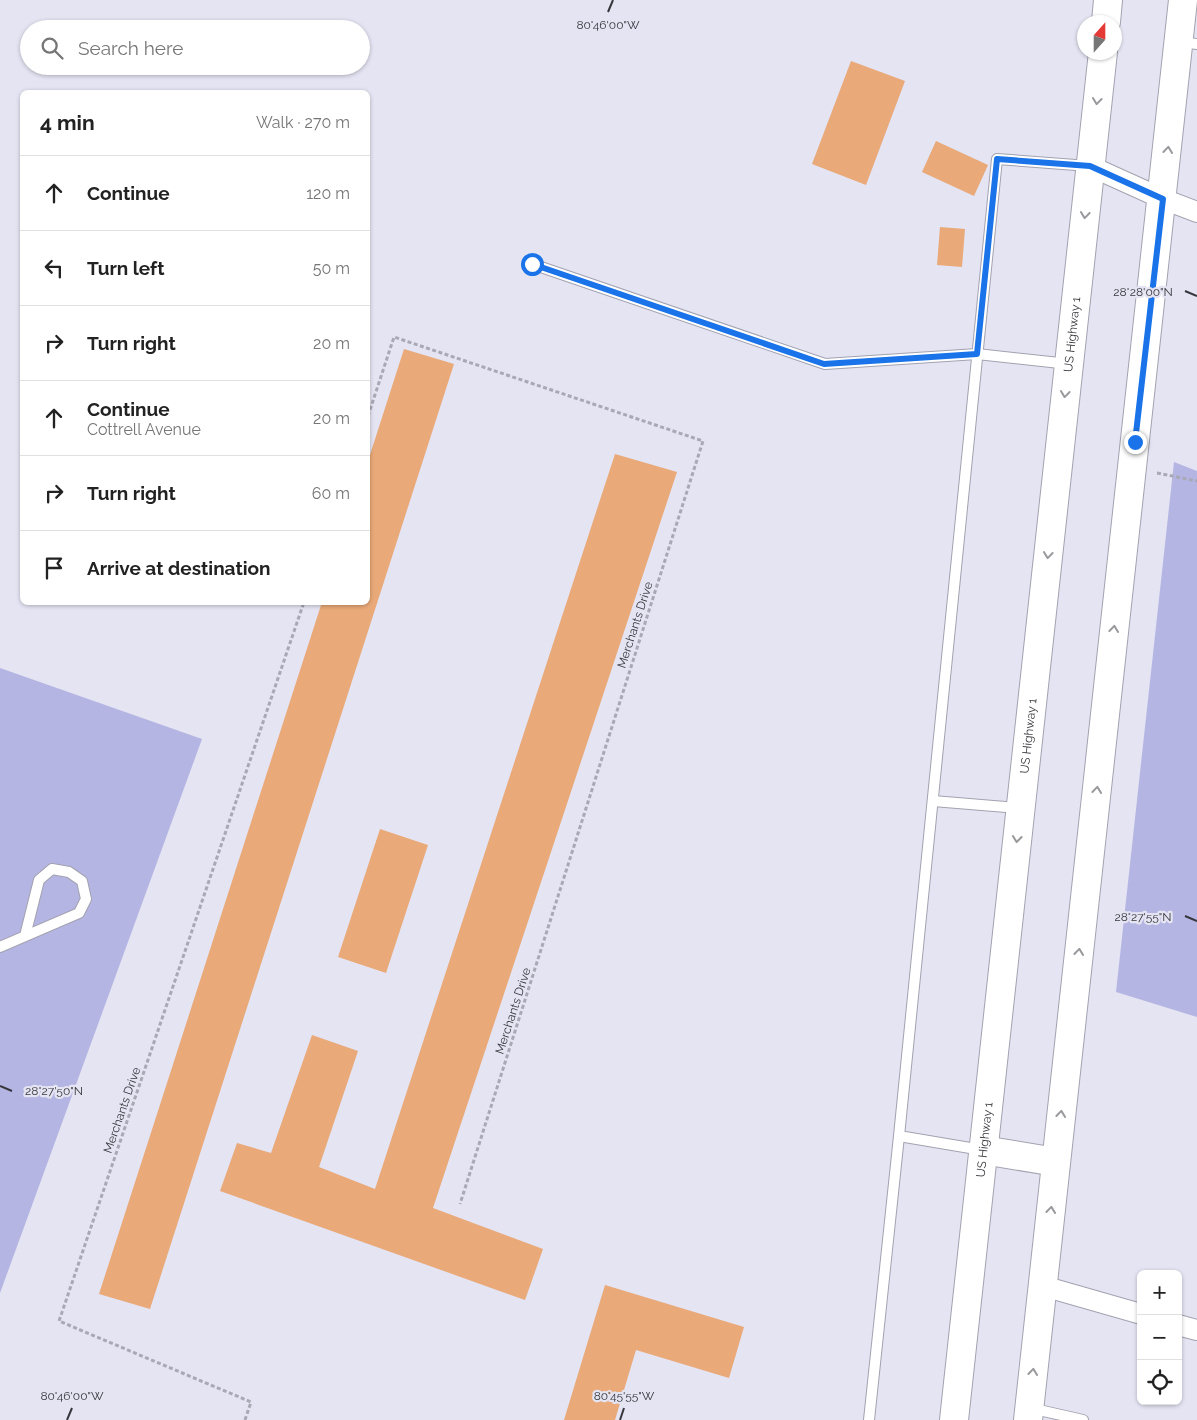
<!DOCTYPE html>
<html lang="en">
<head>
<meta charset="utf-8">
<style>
  :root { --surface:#fff; --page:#f6f6f6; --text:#222; --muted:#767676; --line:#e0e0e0 }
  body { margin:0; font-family:Raleway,sans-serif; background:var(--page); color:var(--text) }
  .controls { position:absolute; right:15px; bottom:15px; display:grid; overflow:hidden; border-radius:8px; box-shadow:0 1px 4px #0004 }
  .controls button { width:45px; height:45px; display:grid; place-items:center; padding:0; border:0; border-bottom:1px solid var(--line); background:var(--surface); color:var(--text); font:25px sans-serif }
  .compass { position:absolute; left:1077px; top:15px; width:45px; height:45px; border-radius:50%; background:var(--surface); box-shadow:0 1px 4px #0004; rotate:21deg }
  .stop { position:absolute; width:15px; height:15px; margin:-11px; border:4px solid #1a73e8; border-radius:50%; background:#fff }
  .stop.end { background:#1a73e8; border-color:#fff; box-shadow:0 1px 5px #0008 }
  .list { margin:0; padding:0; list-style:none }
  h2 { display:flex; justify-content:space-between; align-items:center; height:65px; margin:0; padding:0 20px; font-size:21px }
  h2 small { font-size:16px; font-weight:400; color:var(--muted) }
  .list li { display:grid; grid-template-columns:32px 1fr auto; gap:15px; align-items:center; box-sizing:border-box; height:75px; padding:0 20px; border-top:1px solid var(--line) }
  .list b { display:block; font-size:19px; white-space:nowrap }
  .list p { margin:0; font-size:16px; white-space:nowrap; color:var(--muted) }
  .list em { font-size:16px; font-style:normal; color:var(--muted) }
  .icon { flex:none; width:28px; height:28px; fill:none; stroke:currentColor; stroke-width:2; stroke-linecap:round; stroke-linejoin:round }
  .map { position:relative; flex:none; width:1197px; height:1420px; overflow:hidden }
  .search { position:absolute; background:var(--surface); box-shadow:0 1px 4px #0004; left:20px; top:20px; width:350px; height:55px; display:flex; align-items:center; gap:12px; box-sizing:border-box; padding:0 18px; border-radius:28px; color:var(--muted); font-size:19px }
  .panel { position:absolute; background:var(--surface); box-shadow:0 1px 4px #0004; left:20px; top:90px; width:350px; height:515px; border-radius:8px }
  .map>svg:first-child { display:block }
</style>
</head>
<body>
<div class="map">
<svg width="1197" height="1420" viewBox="0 0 1197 1420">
  <rect width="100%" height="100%" fill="#e4e4f3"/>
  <g fill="#b5b5e3">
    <polygon points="1174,462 1197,471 1197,1017 1116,992"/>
    <polygon points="0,668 202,739 0,1293"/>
  </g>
  <g fill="#e9a978">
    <polygon points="851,61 905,81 866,185 812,164"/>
    <polygon points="936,141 988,165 974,196 922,172"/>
    <polygon points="940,227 965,229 962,267 937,265"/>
    <polygon points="404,349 454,364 150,1309 99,1294 322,602 368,602 368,461"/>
    <polygon points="615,454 677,472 433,1208 543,1249 525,1300 220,1191 237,1143 271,1153 312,1035 358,1051 319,1167 375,1189"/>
    <polygon points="380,829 428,845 386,973 338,957"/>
    <polygon points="605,1285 744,1327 729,1378 636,1350 615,1420 564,1420"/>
  </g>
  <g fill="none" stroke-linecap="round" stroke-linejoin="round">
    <g stroke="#a2a2b0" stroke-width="12">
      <g id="lane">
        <polyline points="1180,42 1197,44"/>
        <polyline points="532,264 825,364 977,354 1069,364"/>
        <polyline points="933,801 1019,808"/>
        <polyline points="0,947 79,913 86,899 82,881 69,872 52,869 39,880 25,936"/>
        <polyline points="899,1136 982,1150"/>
        <polyline points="1030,1408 1083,1420"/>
        <polyline points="869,1420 899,1136 997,159 1089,166"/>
      </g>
    </g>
    <g stroke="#a2a2b0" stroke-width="22">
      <g id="street">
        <polyline points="1090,166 1163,199 1197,212"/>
        <polyline points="1043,1286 1141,1314"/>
        <polyline points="1178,1325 1197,1330"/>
      </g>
    </g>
    <g stroke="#a2a2b0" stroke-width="30">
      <g id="primary">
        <polyline points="1106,22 1108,0"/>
        <polyline points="983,1150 1056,1162"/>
        <path id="s1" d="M954,1420L1103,52"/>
        <polyline points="1028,1420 1183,0"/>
      </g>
    </g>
    <g stroke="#a9a9b5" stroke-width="3" stroke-dasharray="4 2.5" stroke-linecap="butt">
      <polyline points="368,416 394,337 703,441 460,1204"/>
      <polyline points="1157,473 1197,481"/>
      <polyline points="245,1420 251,1402 59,1321 304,602"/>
    </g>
    <use href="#lane" stroke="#fff" stroke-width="10"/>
    <use href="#street" stroke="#fff" stroke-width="20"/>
    <use href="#primary" stroke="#fff" stroke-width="28"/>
  </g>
  <defs><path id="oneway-chevron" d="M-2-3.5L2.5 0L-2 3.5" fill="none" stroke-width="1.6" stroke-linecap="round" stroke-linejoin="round" transform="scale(1.25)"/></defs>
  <g stroke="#9a9a9e">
    <use href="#oneway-chevron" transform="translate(1097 101) rotate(96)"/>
    <use href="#oneway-chevron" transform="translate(1168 150) rotate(-84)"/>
    <use href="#oneway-chevron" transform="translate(1085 215) rotate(96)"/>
    <use href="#oneway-chevron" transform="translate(1065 394) rotate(96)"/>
    <use href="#oneway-chevron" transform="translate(1048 555) rotate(96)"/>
    <use href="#oneway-chevron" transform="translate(1114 629) rotate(-84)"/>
    <use href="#oneway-chevron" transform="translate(1097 790) rotate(-84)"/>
    <use href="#oneway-chevron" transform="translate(1017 839) rotate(96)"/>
    <use href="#oneway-chevron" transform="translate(1079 952) rotate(-84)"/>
    <use href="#oneway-chevron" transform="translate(1061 1114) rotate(-84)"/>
    <use href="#oneway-chevron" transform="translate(1051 1210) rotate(-84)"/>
    <use href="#oneway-chevron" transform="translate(1033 1372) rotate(-84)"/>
  </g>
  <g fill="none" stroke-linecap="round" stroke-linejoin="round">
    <polyline stroke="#1a73e8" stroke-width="6" points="532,264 824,364 977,354 997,159 1090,166 1163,199 1135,442"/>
  </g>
  <path fill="none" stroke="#36363c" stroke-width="2" d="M608,12L613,0M1185,291L1197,296M1185,916L1197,921M0,1086L12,1091M67,1420L72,1408M620,1420L624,1408"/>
  <g text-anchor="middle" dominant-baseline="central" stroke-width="4.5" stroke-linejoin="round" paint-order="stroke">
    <g font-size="12" fill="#36363c" stroke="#e4e4f3">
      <text stroke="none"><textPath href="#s1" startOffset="1092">US Highway 1</textPath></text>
      <text transform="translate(635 625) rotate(-72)">Merchants Drive</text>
      <text stroke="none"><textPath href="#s1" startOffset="688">US Highway 1</textPath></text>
      <text transform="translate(513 1011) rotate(-72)">Merchants Drive</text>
      <text transform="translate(122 1110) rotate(-71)">Merchants Drive</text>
      <text stroke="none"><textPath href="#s1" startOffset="282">US Highway 1</textPath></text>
    </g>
  </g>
  <g font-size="12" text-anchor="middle" fill="#36363c" stroke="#e4e4f3" stroke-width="4.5" stroke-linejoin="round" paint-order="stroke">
    <text x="608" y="29">80°46'00"W</text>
    <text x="1143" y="296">28°28'00"N</text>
    <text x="1143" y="921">28°27'55"N</text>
    <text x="54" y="1095">28°27'50"N</text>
    <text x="72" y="1400">80°46'00"W</text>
    <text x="624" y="1400">80°45'55"W</text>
  </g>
</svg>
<div class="controls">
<button>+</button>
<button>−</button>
<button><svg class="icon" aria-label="locate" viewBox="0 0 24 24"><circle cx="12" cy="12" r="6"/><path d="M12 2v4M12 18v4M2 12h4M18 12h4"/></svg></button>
</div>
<svg class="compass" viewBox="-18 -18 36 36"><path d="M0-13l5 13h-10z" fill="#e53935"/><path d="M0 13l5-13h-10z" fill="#767676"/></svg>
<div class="stop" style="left:532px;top:264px"></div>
<div class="stop end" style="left:1135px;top:442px"></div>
<div class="search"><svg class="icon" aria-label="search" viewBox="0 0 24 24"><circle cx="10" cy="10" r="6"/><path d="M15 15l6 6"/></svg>Search here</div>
<section class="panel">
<h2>4 min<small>Walk · 270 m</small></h2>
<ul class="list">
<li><svg class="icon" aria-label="ahead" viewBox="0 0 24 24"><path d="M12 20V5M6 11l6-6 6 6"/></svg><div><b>Continue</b></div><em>120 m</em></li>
<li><svg class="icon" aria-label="left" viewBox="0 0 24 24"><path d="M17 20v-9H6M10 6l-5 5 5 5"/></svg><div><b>Turn left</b></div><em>50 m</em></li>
<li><svg class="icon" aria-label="right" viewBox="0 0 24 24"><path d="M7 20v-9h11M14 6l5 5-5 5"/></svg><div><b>Turn right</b></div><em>20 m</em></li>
<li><svg class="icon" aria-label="ahead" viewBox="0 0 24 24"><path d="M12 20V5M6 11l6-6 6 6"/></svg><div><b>Continue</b><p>Cottrell Avenue</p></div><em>20 m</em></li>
<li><svg class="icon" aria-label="right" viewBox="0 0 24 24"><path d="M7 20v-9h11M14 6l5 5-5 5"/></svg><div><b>Turn right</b></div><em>60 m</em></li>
<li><svg class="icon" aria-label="arrive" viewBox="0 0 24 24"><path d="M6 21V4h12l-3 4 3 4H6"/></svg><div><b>Arrive at destination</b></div></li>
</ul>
</section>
</div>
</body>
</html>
